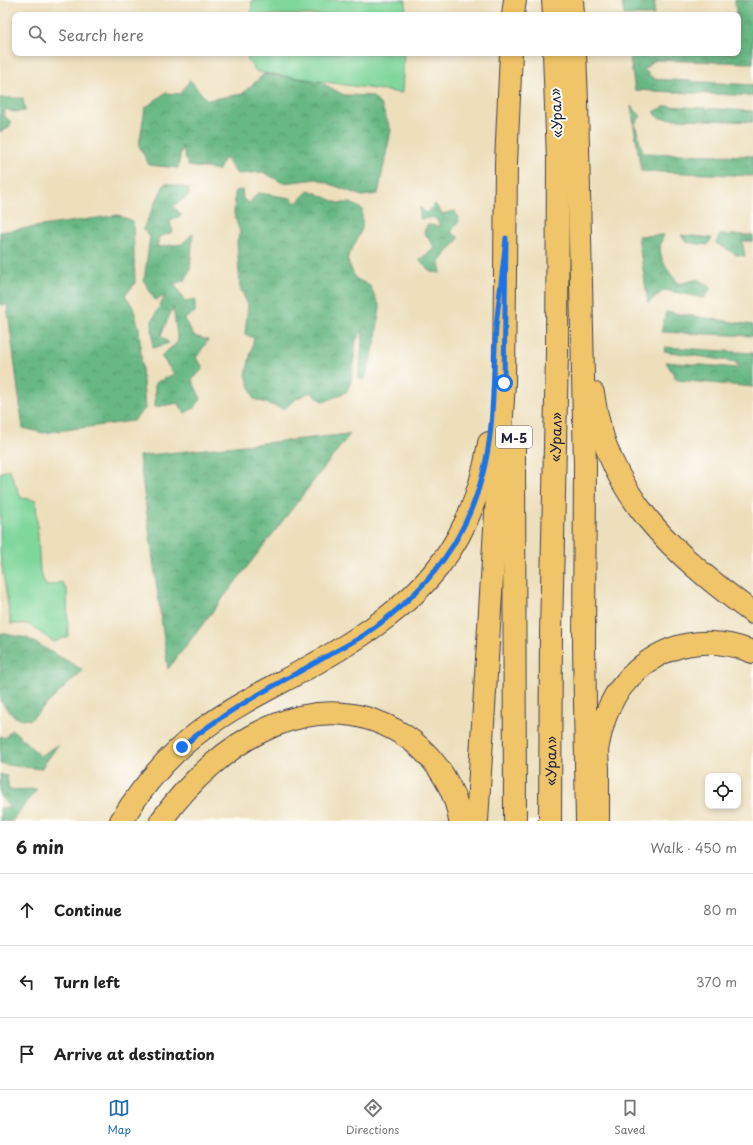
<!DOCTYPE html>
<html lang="en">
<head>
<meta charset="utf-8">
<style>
  :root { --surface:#fff; --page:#f2f2f2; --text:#222; --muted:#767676; --line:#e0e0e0; --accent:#1f6fb2 }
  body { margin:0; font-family:"Playpen Sans",sans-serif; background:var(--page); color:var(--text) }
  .controls { position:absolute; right:12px; bottom:12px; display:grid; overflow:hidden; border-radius:8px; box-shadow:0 2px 6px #0003 }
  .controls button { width:36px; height:36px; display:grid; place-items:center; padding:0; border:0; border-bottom:1px solid var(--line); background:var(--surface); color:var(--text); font:20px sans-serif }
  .stop { position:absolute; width:12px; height:12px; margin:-9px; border:3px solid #1a73e8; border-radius:50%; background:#fff }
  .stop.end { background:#1a73e8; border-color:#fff; box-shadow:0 1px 4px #0008 }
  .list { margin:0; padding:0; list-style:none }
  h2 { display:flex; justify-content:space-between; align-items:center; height:52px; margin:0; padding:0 16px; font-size:17px }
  h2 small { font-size:13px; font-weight:400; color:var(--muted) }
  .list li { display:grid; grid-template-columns:26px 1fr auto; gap:12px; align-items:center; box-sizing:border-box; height:72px; padding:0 16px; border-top:1px solid var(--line) }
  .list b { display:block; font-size:15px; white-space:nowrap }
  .list em { font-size:13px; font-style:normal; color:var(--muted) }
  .icon { flex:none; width:22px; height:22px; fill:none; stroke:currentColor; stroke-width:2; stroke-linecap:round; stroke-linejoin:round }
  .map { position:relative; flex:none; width:753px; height:821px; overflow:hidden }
  .search { position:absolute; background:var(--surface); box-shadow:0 2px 6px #0003; left:12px; right:12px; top:12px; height:44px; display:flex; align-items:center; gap:10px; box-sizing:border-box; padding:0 14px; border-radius:8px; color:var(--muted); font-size:15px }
  .sheet { height:268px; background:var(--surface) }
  nav { display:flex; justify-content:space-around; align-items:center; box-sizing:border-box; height:56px; border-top:1px solid var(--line); background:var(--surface); font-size:11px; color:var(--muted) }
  nav a { display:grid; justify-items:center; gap:2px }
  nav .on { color:var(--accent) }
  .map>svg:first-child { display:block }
</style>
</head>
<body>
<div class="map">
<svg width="753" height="821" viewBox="0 0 753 821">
  <defs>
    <pattern id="forest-crowns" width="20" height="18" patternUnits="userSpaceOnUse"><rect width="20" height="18" fill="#68b883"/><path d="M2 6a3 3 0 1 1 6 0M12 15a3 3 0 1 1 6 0" fill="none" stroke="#55956c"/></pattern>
  </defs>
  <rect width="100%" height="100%" fill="#fdfcf7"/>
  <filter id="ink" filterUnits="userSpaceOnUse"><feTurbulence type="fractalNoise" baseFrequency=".025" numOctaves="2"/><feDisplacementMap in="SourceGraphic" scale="8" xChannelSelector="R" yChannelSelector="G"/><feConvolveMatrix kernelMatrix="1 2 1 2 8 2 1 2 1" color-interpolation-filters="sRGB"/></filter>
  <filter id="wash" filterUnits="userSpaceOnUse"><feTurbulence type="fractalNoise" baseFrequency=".012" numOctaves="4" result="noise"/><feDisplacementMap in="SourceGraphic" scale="16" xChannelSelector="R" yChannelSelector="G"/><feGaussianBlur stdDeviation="0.9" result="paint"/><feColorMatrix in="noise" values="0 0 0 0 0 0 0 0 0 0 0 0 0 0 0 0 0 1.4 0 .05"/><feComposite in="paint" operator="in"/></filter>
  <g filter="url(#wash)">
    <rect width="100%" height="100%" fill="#eddfbc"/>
    <g fill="#80d79b" stroke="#517c6b">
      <polygon points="252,0 406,0 405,15 251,15"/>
      <polygon points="248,53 404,53 402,93 257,72 247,59"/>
      <polygon points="9,469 21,498 36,500 40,572 46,586 62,582 67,591 68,636 54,642 28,624 11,624 0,555 0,473"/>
    </g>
    <g fill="url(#forest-crowns)" stroke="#456d5f">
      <polygon points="622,0 655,0 654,15 624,15"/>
      <polygon points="735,0 753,0 753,63 655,60 644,69 654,79 753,85 753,96 635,90 629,53 738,53 738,15 736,15"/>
      <polygon points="264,74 318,81 344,95 372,96 381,105 391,130 378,194 362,196 317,179 283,183 263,172 237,174 224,157 219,170 188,166 182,146 178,168 149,165 139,146 145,108 165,93 180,94 190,80 207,100 242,94"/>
      <polygon points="0,98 23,98 25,111 13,112 6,109 3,115 11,122 9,128 0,132"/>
      <polygon points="631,106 641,116 635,124 643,153 753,156 753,176 641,171"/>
      <polygon points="666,106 753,111 753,122 659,118 654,112"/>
      <polygon points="165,183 188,188 189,195 173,206 182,215 170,221 173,232 159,237 157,247 182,244 193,233 190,269 185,281 174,283 185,302 195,299 195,312 184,319 194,336 208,340 196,358 204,368 192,380 201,399 194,408 185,413 178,403 155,407 155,383 174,374 161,356 178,342 173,307 161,335 169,343 153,348 152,321 165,296 155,300 144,281 150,237 143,229"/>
      <polygon points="242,190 243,199 249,203 258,193 291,198 296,203 309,190 338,203 351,203 362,209 362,229 347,259 355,278 370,286 380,307 375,343 365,379 359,379 363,330 356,340 351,382 346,392 324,402 310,392 294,400 284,409 254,399 246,375 254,338 245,334 248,305 240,288 237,241 240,232 234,214 235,191"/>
      <polygon points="435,204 442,214 455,211 459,221 451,232 459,238 439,262 441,273 431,272 419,260 435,248 424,232 427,225 441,226 434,217 420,219 420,207 426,213"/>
      <polygon points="118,215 133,221 135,284 125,295 133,307 139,328 145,409 133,421 43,433 23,428 7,304 0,305 0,232"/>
      <path d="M664,235C653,254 668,271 679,284L698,279L711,288L704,298L664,290L648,303L638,236Z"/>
      <polygon points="681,235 712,238 707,245 686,242"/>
      <polygon points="720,235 753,235 753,241 742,241 745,256 737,255 716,243"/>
      <polygon points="666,312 753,325 753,336 661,332"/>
      <polygon points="665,347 753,353 753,387 677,380 666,362 739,368 736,362 664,351"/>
      <polygon points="350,434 168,669 139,456"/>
      <polygon points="0,633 27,638 83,670 30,720 15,717 0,701"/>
      <polygon points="12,729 40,756 58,745 41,769 0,764 0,736 5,738"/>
      <polygon points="0,774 7,776 9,790 37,789 12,821 0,821 0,808 10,808 0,796"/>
    </g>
  </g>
  <g filter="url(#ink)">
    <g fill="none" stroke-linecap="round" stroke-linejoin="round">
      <g stroke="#403e4e" stroke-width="24">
        <g id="primary">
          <polyline points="553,0 554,15"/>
          <polyline points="572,0 573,15"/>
          <polyline points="513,15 515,0"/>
          <polyline points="575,53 577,101 585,466 584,645 587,821"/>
          <path d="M593,393C606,496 675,555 753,613"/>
          <polyline points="514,448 515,821"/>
          <path d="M121,821C142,787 170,753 203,729C234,706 269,689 302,671C404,614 469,565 489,443"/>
          <polyline points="477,821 504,383 506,163 511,53"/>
          <path id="s1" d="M550,821L551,633L557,352L558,159L554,53"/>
        </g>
      </g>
      <g stroke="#403e4e" stroke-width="24">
        <g id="trunk">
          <path d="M161,821C217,742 319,674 411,740C436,759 456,789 460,821"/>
          <path d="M598,821C598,804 598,786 598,769C598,761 596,752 598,745C601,728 606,711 615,696C619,689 625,683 630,677C664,642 708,634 753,652"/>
        </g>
      </g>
      <use href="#primary" stroke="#f0c469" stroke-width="22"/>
      <use href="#trunk" stroke="#f0c469" stroke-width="22"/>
    </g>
  </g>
  <g fill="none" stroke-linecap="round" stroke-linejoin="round" filter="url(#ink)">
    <path stroke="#1a73e8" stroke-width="5" d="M182,747C226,709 277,685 327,656C339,649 352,643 364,635C440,583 482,519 491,426C494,393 494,360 496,327C499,297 503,268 506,238L504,383"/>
  </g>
  <g text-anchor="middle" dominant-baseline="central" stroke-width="4" stroke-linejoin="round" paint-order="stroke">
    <rect fill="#fdfcf7" stroke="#646373" stroke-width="1" x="496" y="426" width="36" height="22" rx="3"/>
    <g font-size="13" font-weight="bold" fill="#22223b">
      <text x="514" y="437">М-5</text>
    </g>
    <g font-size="14" fill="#22223b" stroke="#fdfcf7">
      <text transform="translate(556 113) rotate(-93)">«Урал»</text>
      <text stroke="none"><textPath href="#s1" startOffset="384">«Урал»</textPath></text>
      <text stroke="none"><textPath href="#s1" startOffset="60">«Урал»</textPath></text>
    </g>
  </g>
</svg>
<div class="controls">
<button><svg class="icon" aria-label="locate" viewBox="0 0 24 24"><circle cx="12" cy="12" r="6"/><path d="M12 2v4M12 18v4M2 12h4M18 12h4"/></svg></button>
</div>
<div class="stop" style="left:504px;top:383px"></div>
<div class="stop end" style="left:182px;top:747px"></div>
<div class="search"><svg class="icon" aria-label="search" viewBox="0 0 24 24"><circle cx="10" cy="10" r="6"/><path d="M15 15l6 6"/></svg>Search here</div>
</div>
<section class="sheet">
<h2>6 min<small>Walk · 450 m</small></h2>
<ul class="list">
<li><svg class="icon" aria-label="ahead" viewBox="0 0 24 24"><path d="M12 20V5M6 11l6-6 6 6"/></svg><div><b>Continue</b></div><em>80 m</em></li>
<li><svg class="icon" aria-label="left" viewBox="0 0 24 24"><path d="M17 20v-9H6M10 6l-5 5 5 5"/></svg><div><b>Turn left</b></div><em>370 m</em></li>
<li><svg class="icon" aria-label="arrive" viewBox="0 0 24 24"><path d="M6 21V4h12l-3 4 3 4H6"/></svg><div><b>Arrive at destination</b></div></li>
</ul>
</section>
<nav>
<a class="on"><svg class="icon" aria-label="map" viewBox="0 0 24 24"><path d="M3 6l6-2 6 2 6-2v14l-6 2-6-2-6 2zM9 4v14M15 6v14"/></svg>Map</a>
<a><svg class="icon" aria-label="directions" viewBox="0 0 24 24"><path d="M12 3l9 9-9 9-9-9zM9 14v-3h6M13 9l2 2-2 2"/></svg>Directions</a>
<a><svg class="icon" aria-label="saved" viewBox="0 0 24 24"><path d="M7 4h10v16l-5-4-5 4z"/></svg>Saved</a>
</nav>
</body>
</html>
